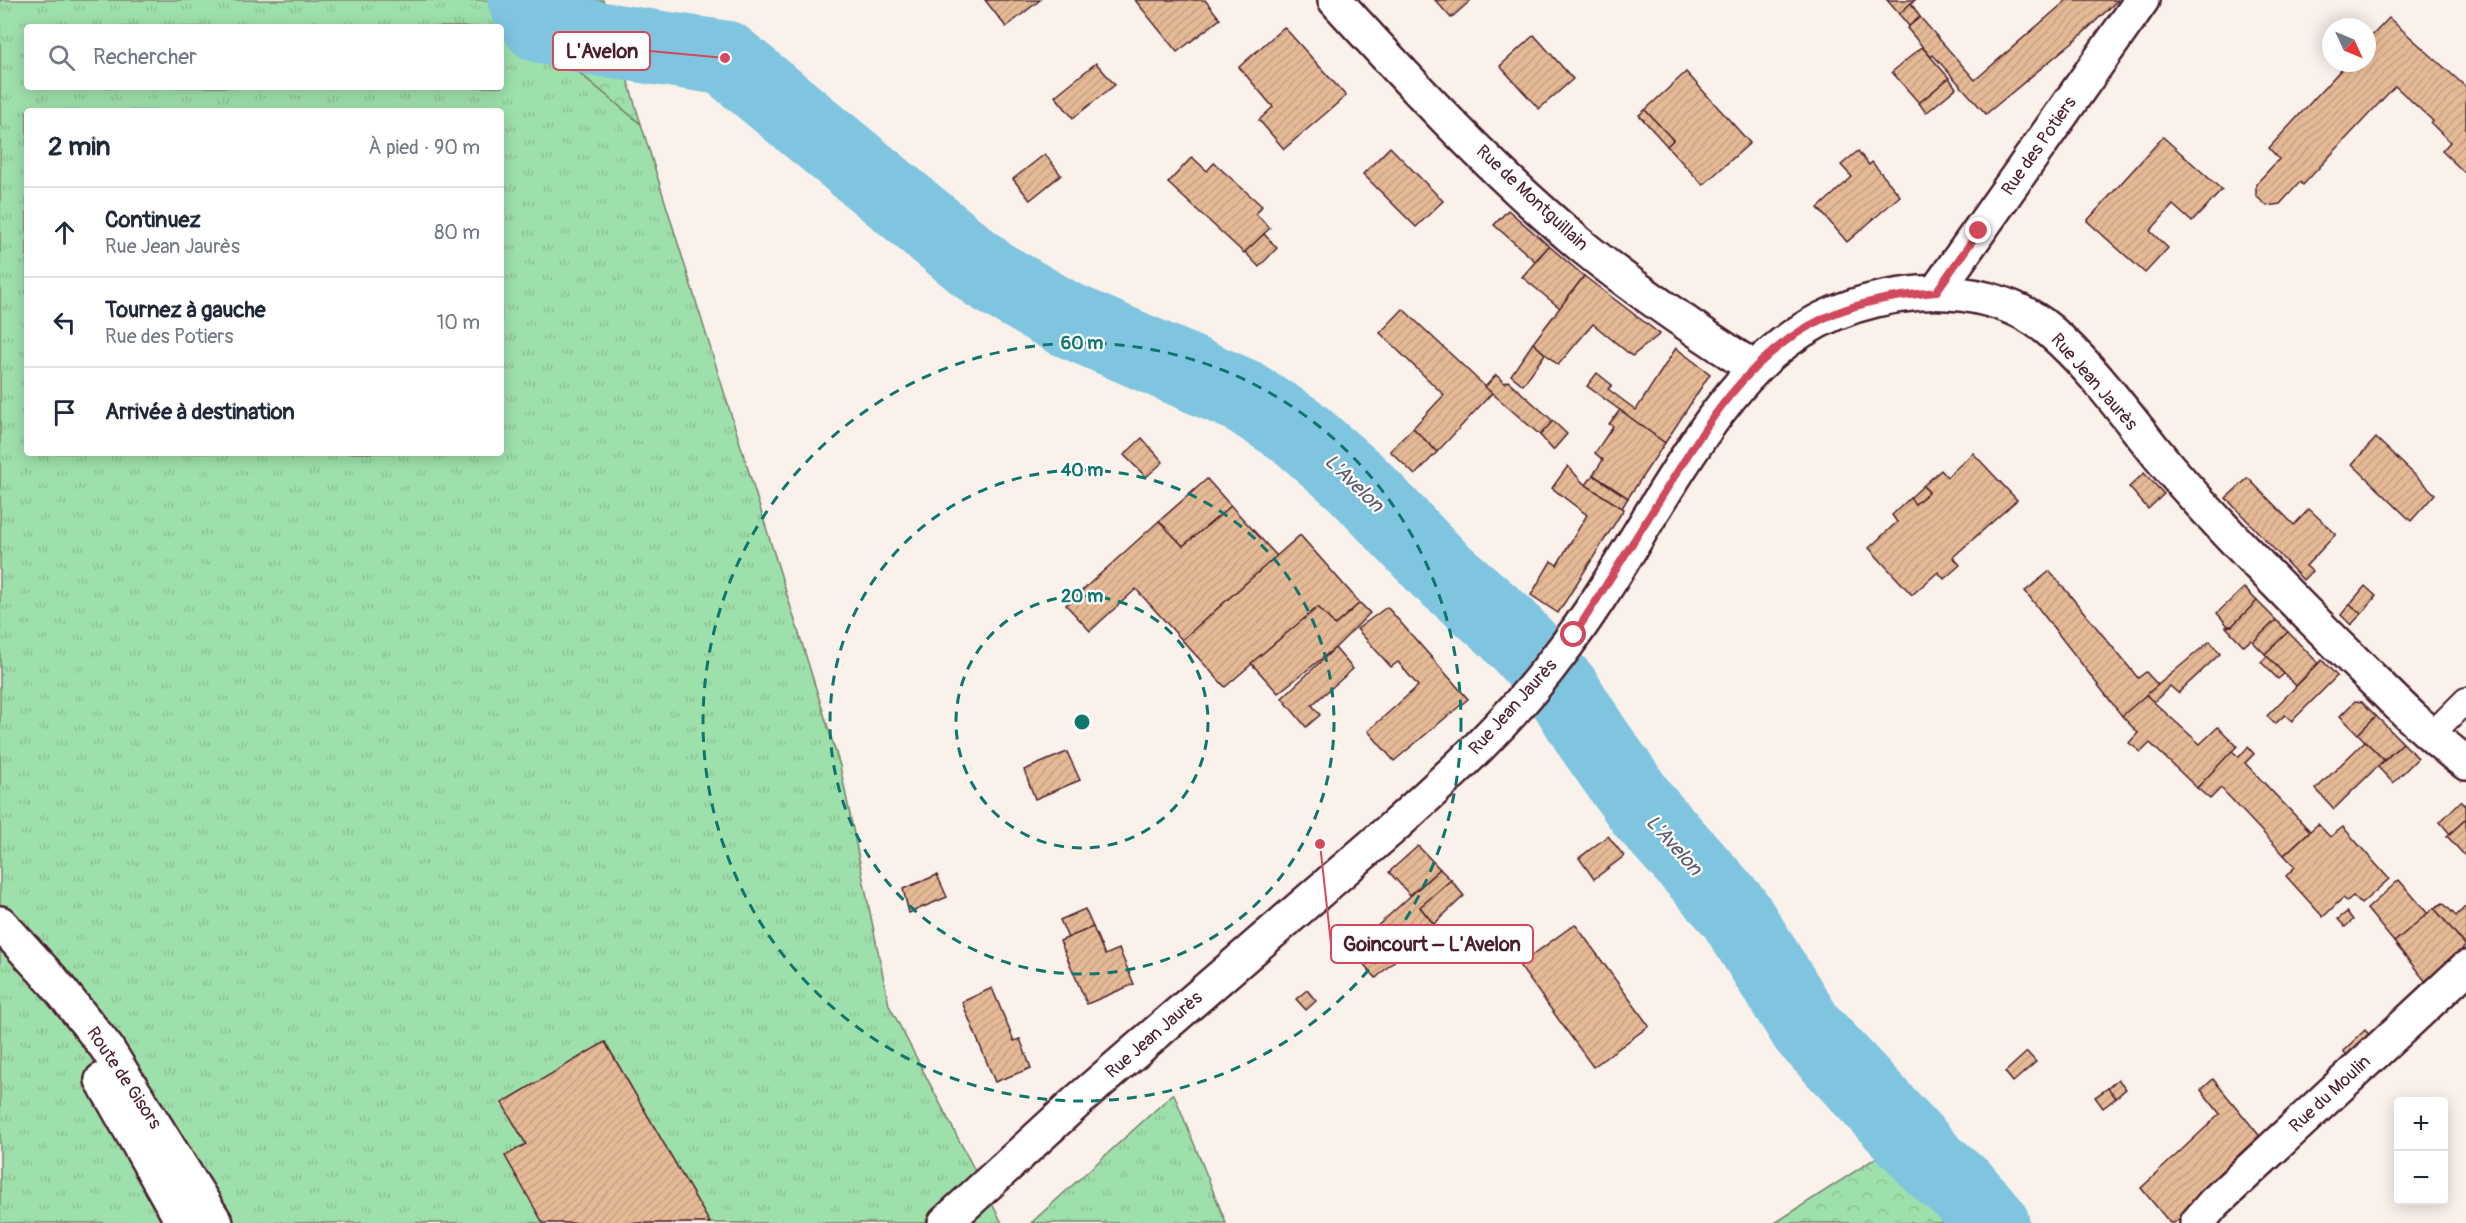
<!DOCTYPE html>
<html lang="fr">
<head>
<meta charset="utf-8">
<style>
  :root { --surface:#fff; --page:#f2f2f3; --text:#1f2937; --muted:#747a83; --line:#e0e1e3 }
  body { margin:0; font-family:Pangolin,sans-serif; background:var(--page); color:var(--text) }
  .controls { position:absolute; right:18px; bottom:18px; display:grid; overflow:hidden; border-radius:6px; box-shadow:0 3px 15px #0003 }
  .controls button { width:54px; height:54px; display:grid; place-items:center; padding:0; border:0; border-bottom:2px solid var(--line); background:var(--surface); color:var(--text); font:30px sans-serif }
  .compass { position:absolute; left:2322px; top:18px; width:54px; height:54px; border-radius:50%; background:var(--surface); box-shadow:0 3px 15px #0003; rotate:134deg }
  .stop { position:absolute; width:18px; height:18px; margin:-14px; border:4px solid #d1495b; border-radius:50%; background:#fff }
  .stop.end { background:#d1495b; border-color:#fff; box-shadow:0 2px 6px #0008 }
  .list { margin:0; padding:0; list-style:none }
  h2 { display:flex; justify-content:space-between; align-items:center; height:78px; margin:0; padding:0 24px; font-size:26px }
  h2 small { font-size:20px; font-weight:400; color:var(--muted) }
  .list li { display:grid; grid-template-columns:39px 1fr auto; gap:18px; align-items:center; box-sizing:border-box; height:90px; padding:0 24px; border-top:2px solid var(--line) }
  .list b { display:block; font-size:22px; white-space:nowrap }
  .list p { margin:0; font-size:20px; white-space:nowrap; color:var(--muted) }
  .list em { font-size:20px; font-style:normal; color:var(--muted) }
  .icon { flex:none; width:33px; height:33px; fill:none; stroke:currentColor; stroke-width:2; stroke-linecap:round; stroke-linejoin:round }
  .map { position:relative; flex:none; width:2466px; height:1223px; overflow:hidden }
  .search { position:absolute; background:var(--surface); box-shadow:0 3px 15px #0003; left:24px; top:24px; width:480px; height:66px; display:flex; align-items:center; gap:15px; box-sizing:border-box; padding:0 21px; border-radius:6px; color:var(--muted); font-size:22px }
  .panel { position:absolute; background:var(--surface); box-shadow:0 3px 15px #0003; left:24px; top:108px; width:480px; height:348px; border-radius:6px }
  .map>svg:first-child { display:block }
</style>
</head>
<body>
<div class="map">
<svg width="2466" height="1223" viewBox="0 0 2466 1223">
  <defs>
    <pattern id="grass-tufts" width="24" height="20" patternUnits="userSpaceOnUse" patternTransform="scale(1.5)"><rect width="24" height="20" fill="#9ee0ab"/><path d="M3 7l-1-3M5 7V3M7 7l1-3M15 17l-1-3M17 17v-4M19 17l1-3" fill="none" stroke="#8ac093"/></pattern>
    <pattern id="forest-crowns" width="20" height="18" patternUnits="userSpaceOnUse" patternTransform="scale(1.5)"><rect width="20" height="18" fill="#9ee0ab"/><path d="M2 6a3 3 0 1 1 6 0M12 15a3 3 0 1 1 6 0" fill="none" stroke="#8ac093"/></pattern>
    <pattern id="building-hatch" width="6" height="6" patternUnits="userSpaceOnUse" patternTransform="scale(1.5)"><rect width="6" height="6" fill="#e6ba96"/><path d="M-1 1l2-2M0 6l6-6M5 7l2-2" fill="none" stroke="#c79f81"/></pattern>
  </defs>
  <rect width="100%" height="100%" fill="#faf1ea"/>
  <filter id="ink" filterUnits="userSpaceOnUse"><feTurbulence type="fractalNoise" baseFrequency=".0167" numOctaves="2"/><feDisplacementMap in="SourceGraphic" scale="12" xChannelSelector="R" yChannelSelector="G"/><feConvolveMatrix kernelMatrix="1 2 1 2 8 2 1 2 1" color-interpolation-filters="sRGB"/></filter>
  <g filter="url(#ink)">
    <g fill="url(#grass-tufts)" stroke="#74806b" stroke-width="1.5" fill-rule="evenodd">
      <path d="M0,0H492L641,124L840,766L889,1005L1002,1223H0ZM27,27H501V87H27ZM27,111H501V453H27Z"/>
      <polygon points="1174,1094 1226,1223 1031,1223 1173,1094"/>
    </g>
    <g fill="url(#forest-crowns)" stroke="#74806b" stroke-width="1.5">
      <polygon points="492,0 603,0 641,124"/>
      <polygon points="1908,1137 1962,1223 1775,1223"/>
    </g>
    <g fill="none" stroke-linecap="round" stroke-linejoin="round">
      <polyline stroke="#7fc5e0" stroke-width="75" points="525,0 540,25 593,38 725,58 989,275 1064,318 1243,396 1296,430 1357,483 1440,570 1506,627 1563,690 1592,737 1644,811 1734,912 1807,1029 1934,1165 1963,1189 1992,1223"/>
    </g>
    <g fill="url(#building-hatch)" stroke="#4a1f2b" stroke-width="1.5">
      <polygon points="985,0 1040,0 1006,27"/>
      <polygon points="1135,0 1205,0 1220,19 1177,52"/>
      <polygon points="1435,0 1471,0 1451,18"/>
      <polygon points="1887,0 1915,0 1899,14"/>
      <polygon points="2067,0 2118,0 2081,35 1986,114 1933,55 1931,57 1907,28 1920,17 1975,80"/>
      <polygon points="1911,3 1920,17 1909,26 1899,14"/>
      <polygon points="2389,18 2466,87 2466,174 2442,151 2450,142 2431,123 2433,121 2395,86 2303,185 2300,182 2280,204 2267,206 2256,196 2256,184 2279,159 2269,148 2347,63 2367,63 2367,41"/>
      <polygon points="1284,27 1346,96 1284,149 1259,120 1273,107 1239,67"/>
      <polygon points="1534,35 1573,79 1539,109 1500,66"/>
      <polygon points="1922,47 1949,78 1919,103 1892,72"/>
      <polygon points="1096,63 1115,85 1073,118 1055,96"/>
      <polygon points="1686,72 1750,143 1703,185 1667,146 1673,140 1645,110"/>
      <polygon points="1949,78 1956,88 1926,113 1919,103"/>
      <polygon points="1645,110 1673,140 1667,146 1639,115"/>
      <polygon points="2163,137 2222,190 2192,222 2173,205 2150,231 2168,248 2145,273 2087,221"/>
      <polygon points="1390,147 1443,201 1416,227 1363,174"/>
      <polygon points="1858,151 1869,165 1872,162 1900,196 1847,242 1818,208 1852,177 1841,165"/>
      <polygon points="1045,154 1061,175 1030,200 1013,179"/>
      <polygon points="1192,157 1207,171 1214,163 1262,206 1256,214 1270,228 1244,253 1168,183"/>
      <polygon points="1508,210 1549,246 1535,261 1494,225"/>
      <polygon points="1264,234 1277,248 1259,267 1245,252"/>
      <polygon points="1549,246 1584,276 1560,308 1522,277"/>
      <polygon points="1584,276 1660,334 1632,356 1593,324 1558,365 1533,343"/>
      <polygon points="1403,309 1492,393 1437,452 1413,428 1444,395 1380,333"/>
      <polygon points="1533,343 1545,354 1523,385 1511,375"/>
      <polygon points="1676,348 1710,374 1665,443 1587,386 1597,373 1612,385 1608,389 1636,410"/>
      <polygon points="1496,375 1505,383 1508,381 1553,421 1540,435 1485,387"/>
      <polygon points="1620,410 1665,443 1628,498 1593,475 1603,460 1595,453 1613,426 1609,424"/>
      <polygon points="1553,421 1567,434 1553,450 1540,435"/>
      <polygon points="1413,428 1437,452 1415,475 1390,451"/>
      <polygon points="1142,438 1163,462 1146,477 1124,455"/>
      <polygon points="2376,438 2435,494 2411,521 2352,464"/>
      <polygon points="1973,453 2017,500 1953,557 1960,565 1944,579 1938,572 1912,595 1869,548 1897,522 1892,515 1910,498 1915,504 1929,492 1923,486 1941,470 1947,477"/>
      <polygon points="1568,466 1583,483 1624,509 1558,613 1531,595 1551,561 1557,565 1587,515 1552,488"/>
      <polygon points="2144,473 2164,494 2148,509 2129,487"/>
      <polygon points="1593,475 1628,498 1622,508 1586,485"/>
      <polygon points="2248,478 2294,525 2309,509 2336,534 2306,566 2312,571 2303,580 2226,498"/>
      <polygon points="1207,479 1231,506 1183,546 1159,521"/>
      <polygon points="1923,486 1929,492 1915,504 1910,498"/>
      <polygon points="1231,506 1277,556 1182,640 1136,589 1090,631 1066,605 1159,521 1183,546"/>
      <polygon points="1300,535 1360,603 1335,625 1318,607 1225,687 1182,640"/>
      <polygon points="2050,571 2138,678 2146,672 2158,685 2122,716 2025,591"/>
      <polygon points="2365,586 2376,596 2361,614 2350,604"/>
      <polygon points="2244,588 2257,601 2232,626 2228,626 2217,613"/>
      <polygon points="2257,601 2276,620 2253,642 2251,640 2244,646 2226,627 2232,626"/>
      <polygon points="1360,603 1370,613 1335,648 1278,693 1251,663 1318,607 1335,625"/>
      <polygon points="2350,604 2361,614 2351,625 2341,615"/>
      <polygon points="1387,607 1468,699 1394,761 1368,731 1418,686 1398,662 1391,667 1357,629"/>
      <polygon points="2276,620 2288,632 2265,654 2253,642"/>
      <polygon points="2288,632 2318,663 2296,686 2265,654"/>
      <polygon points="2210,641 2220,654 2178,693 2170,686 2154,702 2146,695"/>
      <polygon points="1335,648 1353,669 1312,705 1320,715 1306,727 1282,698"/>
      <polygon points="2267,656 2284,674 2278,679 2261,662"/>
      <polygon points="2322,660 2337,676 2292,721 2285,715 2275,724 2267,716"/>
      <polygon points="2146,695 2200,744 2218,727 2237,746 2197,788 2150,743 2141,752 2129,743 2138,733 2122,716"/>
      <polygon points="2355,701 2362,702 2376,716 2358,734 2340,716"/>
      <polygon points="2376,716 2403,743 2384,760 2358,734"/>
      <polygon points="2365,741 2384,760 2334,809 2316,789"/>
      <polygon points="2403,743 2418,758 2393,783 2378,767"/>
      <polygon points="2248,747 2254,754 2245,763 2310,831 2284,855 2221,788 2210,799 2197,788 2232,751 2239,757"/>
      <polygon points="1067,752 1080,780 1035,799 1024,770"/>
      <polygon points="2461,801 2466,806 2466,819 2450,834 2440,822"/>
      <polygon points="2466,819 2466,857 2447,836"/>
      <polygon points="2318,824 2330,837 2343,827 2389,879 2361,904 2353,896 2347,901 2343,898 2323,917 2286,876 2295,867 2284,855"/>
      <polygon points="1608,836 1624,856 1594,879 1579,858"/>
      <polygon points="1418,846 1440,869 1410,895 1389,872"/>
      <polygon points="1440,869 1451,880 1420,907 1434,924 1376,978 1351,950"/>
      <polygon points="937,875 947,897 909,913 903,889"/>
      <polygon points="1451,880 1464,896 1434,924 1420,907"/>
      <polygon points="2399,880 2428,914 2394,942 2367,909"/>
      <polygon points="2443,903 2456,916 2466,906 2466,946 2434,908"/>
      <polygon points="2434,908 2466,946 2426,982 2394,942"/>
      <polygon points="1085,909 1093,927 1068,938 1060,920"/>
      <polygon points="2347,912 2353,920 2345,927 2338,919"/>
      <polygon points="1575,924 1649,1026 1593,1067 1519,965"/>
      <polygon points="1093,927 1105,955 1119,949 1134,984 1087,1004 1060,941"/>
      <polygon points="992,988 1014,1041 1020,1039 1031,1068 995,1082 962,1002"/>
      <polygon points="1307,990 1316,1001 1306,1010 1296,999"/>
      <polygon points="2365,1030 2372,1038 2350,1058 2343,1051"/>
      <polygon points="605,1042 710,1223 543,1223 505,1156 526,1144 502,1103"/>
      <polygon points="2027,1052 2036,1062 2013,1082 2005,1072"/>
      <polygon points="2118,1079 2126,1089 2116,1098 2108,1088"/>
      <polygon points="2213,1079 2263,1140 2174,1223 2170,1223 2141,1188 2220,1114 2201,1090"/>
      <polygon points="2108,1088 2116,1098 2103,1108 2095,1097"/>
    </g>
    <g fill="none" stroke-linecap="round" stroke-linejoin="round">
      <g stroke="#4a1f2b" stroke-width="28">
        <polyline id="service" points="2430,736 2466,700"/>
      </g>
      <g stroke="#4a1f2b" stroke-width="38">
        <g id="minor">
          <path d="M1335,0C1413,86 1494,173 1583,247C1637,291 1695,330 1754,368"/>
          <polyline points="1936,292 2142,0"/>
          <polyline points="2197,1223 2214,1203 2466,968"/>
        </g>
      </g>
      <g stroke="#4a1f2b" stroke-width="38">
        <path id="tertiary" d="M945,1223L1080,1099L1390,830C1450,776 1511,720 1559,655C1601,601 1634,540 1671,482C1735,381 1790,304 1920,293C1964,290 2015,301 2049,330C2095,369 2130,422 2169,468C2222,529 2280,587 2337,644C2379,685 2419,728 2466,763"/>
      </g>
      <g stroke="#4a1f2b" stroke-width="38">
        <g id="secondary">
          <polyline points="0,923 54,982 106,1047 216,1223"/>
          <polyline points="102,1080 183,1223"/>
        </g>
      </g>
      <use href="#service" stroke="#fff" stroke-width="24"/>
      <use href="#minor" stroke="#fff" stroke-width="33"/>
      <use href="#tertiary" stroke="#fff" stroke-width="33"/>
      <use href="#secondary" stroke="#fff" stroke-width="33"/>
    </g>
  </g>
  <g fill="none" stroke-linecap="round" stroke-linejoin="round" filter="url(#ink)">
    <path stroke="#d1495b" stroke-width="8" d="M1574,635C1605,588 1634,540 1664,493C1704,429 1742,364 1809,326C1848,303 1893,296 1936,292L1979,231"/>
  </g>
  <g fill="none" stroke="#0f766e" stroke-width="3" stroke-dasharray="10 8">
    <circle cx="1082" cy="722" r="126"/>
    <circle cx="1082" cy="722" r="252"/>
    <circle cx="1082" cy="722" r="379"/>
  </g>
  <g text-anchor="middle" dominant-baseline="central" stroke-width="4.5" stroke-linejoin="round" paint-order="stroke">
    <g font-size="18" fill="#4a1f2b" stroke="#fff">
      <text transform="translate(2039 146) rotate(-55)">Rue des Potiers</text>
      <text transform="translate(1532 198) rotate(43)">Rue de Montguillain</text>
      <text transform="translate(2094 382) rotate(49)">Rue Jean Jaurès</text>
      <text transform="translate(1513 707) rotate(-48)">Rue Jean Jaurès</text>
      <text transform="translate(1154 1035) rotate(-41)">Rue Jean Jaurès</text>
      <text transform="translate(124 1078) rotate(56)">Route de Gisors</text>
      <text transform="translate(2330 1094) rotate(-43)">Rue du Moulin</text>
    </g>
    <g font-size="20" font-style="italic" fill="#5d596a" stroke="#fff">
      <text transform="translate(1354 483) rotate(44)">L'Avelon</text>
      <text transform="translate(1674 845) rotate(48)">L'Avelon</text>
    </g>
  </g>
  <circle cx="1082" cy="722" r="9" fill="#0f766e" stroke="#fff" stroke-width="3"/>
  <g font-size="18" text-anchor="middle" font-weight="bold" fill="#0f766e" stroke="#fff" stroke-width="4.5" stroke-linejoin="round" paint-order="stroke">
    <text x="1082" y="349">60 m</text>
    <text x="1082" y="476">40 m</text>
    <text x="1082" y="602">20 m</text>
  </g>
  <path fill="none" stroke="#d1495b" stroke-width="2" d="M725 58L650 51M1320 844L1331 944"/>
  <g fill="#d1495b" stroke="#fff" stroke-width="2">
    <circle cx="725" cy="58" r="6"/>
    <circle cx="1320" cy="844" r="6"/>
  </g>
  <g fill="#fff" stroke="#d1495b" stroke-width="2">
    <rect x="553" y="32" width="97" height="38" rx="6"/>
    <rect x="1331" y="925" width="202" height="38" rx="6"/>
  </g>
  <g font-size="20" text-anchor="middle" font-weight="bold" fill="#4a1f2b">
    <text x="602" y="58">L'Avelon</text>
    <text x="1432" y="951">Goincourt – L'Avelon</text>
  </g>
</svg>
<div class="controls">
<button>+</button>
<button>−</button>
</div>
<svg class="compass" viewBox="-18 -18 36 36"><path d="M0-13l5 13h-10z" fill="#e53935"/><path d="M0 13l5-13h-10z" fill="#747a83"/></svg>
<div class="stop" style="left:1574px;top:635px"></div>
<div class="stop end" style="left:1979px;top:231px"></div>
<div class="search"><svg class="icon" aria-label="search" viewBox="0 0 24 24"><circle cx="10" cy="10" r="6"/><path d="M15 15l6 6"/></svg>Rechercher</div>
<section class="panel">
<h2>2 min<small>À pied · 90 m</small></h2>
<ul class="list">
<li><svg class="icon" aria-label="ahead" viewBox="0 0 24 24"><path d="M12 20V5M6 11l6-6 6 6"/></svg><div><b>Continuez</b><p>Rue Jean Jaurès</p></div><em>80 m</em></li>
<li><svg class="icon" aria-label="left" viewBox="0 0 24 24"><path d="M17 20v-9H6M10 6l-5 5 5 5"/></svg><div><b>Tournez à gauche</b><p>Rue des Potiers</p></div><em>10 m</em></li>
<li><svg class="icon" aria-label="arrive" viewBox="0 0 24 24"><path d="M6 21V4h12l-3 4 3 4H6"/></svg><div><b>Arrivée à destination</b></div></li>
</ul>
</section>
</div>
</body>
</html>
